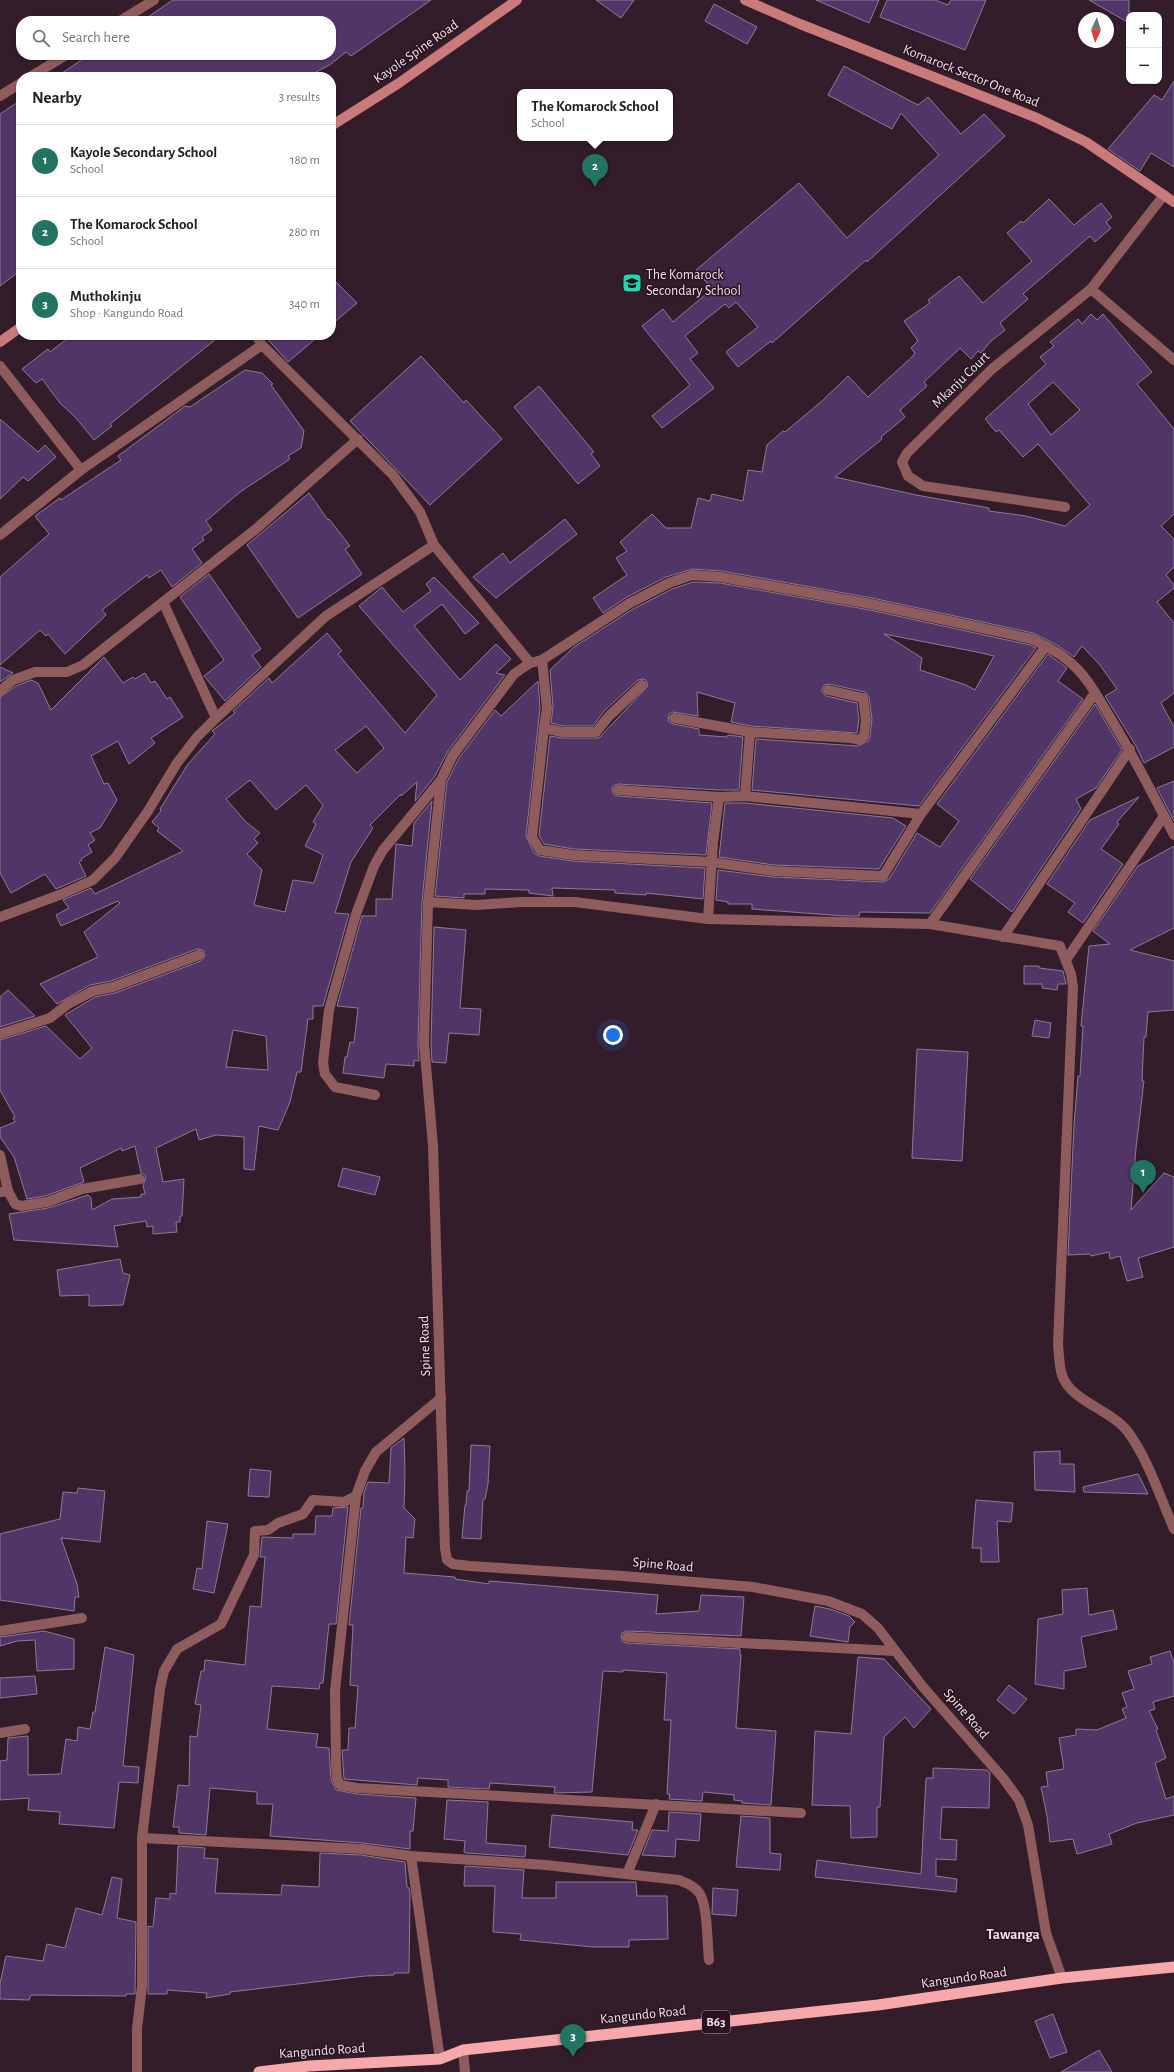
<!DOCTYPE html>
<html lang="en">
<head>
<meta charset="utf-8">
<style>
  :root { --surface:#fff; --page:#f6f6f6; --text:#222; --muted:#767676; --line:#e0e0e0; --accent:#227361 }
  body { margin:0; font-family:"Alegreya Sans",sans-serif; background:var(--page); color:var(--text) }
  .controls { position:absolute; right:12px; top:12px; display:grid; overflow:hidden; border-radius:8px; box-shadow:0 1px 3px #0004 }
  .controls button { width:36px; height:36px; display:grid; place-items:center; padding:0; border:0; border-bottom:1px solid var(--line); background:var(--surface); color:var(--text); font:20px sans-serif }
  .compass { position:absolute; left:1078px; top:12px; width:36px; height:36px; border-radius:50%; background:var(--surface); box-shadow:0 1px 3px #0004; rotate:184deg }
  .you { position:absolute; left:613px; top:1035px; width:14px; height:14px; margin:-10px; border:3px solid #fff; border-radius:50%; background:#1a73e8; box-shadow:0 0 0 6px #1a73e833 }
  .badge { display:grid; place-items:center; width:26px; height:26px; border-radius:50%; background:var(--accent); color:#fff; font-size:13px; font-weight:700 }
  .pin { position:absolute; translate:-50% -33px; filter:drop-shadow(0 1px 2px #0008) }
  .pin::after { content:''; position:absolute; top:21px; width:14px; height:12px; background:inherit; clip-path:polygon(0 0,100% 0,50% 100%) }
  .popup { position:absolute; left:517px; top:89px; width:156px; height:52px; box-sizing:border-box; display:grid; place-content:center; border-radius:8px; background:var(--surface); filter:drop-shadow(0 1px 3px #0005); font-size:13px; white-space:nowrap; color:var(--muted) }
  .popup b { font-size:15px; color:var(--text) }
  .popup::after { content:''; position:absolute; left:50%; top:100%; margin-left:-8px; border:8px solid transparent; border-top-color:var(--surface) }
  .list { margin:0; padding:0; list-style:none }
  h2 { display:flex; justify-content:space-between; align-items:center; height:52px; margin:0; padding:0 16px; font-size:17px }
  h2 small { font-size:13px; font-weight:400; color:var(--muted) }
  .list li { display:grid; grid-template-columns:26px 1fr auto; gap:12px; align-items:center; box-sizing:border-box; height:72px; padding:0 16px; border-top:1px solid var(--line) }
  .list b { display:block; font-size:15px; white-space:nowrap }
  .list p { margin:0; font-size:13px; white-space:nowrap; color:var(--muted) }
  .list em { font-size:13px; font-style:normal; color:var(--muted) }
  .icon { flex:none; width:22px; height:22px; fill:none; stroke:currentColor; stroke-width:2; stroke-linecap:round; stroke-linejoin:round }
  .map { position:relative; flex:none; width:1174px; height:2072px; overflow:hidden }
  .search { position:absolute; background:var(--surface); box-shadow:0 1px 3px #0004; left:16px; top:16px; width:320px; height:44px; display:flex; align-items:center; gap:10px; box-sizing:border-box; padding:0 14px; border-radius:16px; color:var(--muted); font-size:15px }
  .panel { position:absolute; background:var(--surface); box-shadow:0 1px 3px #0004; left:16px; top:72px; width:320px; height:268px; border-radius:16px }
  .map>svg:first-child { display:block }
</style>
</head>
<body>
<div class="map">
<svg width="1174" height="2072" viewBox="0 0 1174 2072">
  <rect width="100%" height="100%" fill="#331d2a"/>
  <g fill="#523567" stroke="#8a7c95" fill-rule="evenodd">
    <polygon points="173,0 431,0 351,56 346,52 331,64 307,77 56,77 89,55 331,55 331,21 142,21"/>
    <polygon points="596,0 634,0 621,18"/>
    <polygon points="816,0 879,0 869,23"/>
    <polygon points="887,0 935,0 948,5 951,0 986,0 965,50 880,17"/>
    <polygon points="1089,0 1129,0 1129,23"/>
    <polygon points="714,4 757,27 747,44 705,21"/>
    <polygon points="844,66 918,105 928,97 961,134 984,114 1005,136 867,262 866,260 772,343 771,341 738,367 726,352 758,327 736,302 729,308 725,304 685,336 698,353 690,359 714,388 662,428 652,416 690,385 642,326 663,309 673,322 712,289 696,270 799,183 847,238 939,155 901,113 892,129 828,95"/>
    <polygon points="1174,81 1174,167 1151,153 1140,171 1108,149 1154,95 1162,100"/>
    <polygon points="21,100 21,270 0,286 0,114"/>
    <path d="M1049,199L1074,225L1101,203L1112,217L1106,222L1111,228L1095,242L1090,236L1023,294L1028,299L1000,323L1005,330L991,341L981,353L978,351L971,359L960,348L924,382L927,386L900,410L905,417L881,437L882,439L835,477L916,495L989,508V511L1026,516L1065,526L1090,505L1038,444L1023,457L999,430L996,432L985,419L1046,364L1040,357L1054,346L1050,342L1078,319L1082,324L1091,314L1097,320L1103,314L1152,372L1137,384L1174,429V514L1161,526L1174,539V567L1166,575L1174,585V588L1157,602L1174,623V693L1161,703L1174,727V747L1144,763L1136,746L1105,696L1117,689L1100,665L1082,646L1074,657L1057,645L1033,633L872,598L722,571L692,569L666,577L627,597L603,613L593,598L627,575L616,558L627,551L620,542L652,514L666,528H691L698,498L710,501L712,494L743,501L748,470L762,472L767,445L783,431L785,432L822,401L848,376L868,397L912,357L915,353L911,348L918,341L904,321L930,303L928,300L959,276L983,303L1032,261L1007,233L1021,221L1023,223ZM1053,382L1080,410L1051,435L1028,404Z"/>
    <polygon points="331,277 357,303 331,325"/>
    <polygon points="72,335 221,335 110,424 112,426 94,440 76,418 60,403 42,379 36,383 22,369 48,349 50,352"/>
    <polygon points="264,335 320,335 288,362"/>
    <polygon points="421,356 464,403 466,400 502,439 430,505 350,421"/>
    <polygon points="245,370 262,373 273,384 271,385 304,431 301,448 288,456 290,459 240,492 206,521 212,530 202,537 204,540 192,549 202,563 172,587 161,570 149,578 147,575 102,610 106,615 65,654 48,634 46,636 40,630 0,665 0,577 49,534 35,516 60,498 61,500 121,460 118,456 177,412 185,406 190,407"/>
    <polygon points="539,386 594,452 591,454 600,466 578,484 514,407"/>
    <polygon points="0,419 38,452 45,445 56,457 28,481 23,477 0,499"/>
    <polygon points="309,493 328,520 329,519 350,546 345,549 362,574 298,618 247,545"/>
    <polygon points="565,519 577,534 496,598 473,577 503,553 510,563"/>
    <polygon points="209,574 261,649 252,655 261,667 225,701 204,676 224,660 180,597"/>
    <path d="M434,577L479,623L465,634L442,604L414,626L460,680L496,644L511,659L496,673L505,675L448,751L435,776L415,801L417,782L401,796V794L370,825L373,828L351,862L335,913L349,914L323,1006H313V1019H308L301,1072H297L290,1102L278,1130L259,1126L254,1170L244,1169V1137L216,1135L199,1140L196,1129L156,1148L163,1182L184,1179L182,1216H180V1222H176L177,1232L153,1234V1226L147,1227L146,1221L114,1226L118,1247L14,1240L9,1214L48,1208L88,1195L91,1198L92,1210L112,1199L141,1197V1194H145L143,1185L146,1178L145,1175L141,1173L135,1146L122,1151L121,1148L80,1168L84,1182L45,1196L27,1199L14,1157L0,1137V1128L15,1122L13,1118L15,1117L0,1090V1040L46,1026L80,1059L92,1048L65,1015L95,997L115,993L201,961L205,956L203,950L197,949L111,981L90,985L57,1004L40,984L98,957L84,932L120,903L118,901L61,926L56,915L69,908L63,900L91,888L95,894L183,851L157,831L159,828L152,822L161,811L160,809L188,764L215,734L212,731L235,713L233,711L269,678L272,683L327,633L342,651L338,654L405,733L437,695L359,606L382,587L403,612L431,591L426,584ZM366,726L384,748L357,773L335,750ZM250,780L276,810L306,785L323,805L313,822L316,824L305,846L323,855L314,883L293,880L285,912L254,905L262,870L247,854L258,843L254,839L260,833L246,822L226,799ZM233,1030L266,1036L268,1070L226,1067Z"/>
    <path d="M693,582L720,583L870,610L1030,645L1036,648L919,806L752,790L756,739L858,746L868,741L870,737L872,719L869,697L865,692L829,684L824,685L822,689V692L826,696L857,703L859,720L857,733L751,726L731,722L735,703L697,692L698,716L672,712L669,714L668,721L673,724L699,729V735L727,737L728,735L743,737L739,790H719L618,784L613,786L612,790L614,795L618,796L712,803L706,855L574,849L544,844L539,835L550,736L562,738H599L648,686L646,680L643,679L638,680L604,711L593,726H563L551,723L553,707L550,670L574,647L633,609L672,589ZM884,634L977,652L994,656L975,690L966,685L920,670L922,658Z"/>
    <polygon points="1048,654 1067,668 1058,681 1083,699 930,913 860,912 859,916 844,916 752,909 752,904 728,904 728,902 716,900 718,870 773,877 883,882 889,879 917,833 940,847 959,821 937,804"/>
    <polygon points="104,657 123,683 133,677 135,679 145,673 151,683 155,681 167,699 170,697 183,717 151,738 155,743 129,764 118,741 91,756 104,784 108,783 117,800 100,828 90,833 95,840 88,845 92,852 81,859 82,860 79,862 86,876 56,889 45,874 11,893 0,873 0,697 16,686 31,680 38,683 51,710"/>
    <polygon points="0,667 13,673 0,682"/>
    <polygon points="538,681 540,708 526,836 534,853 539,856 573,861 705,868 703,899 646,893 646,895 615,893 615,890 552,888 553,896 529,893 529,890 485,889 485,894 464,894 464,898 435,896 447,782 459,758 495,710 501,716"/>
    <polygon points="1095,704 1122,750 1096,788 1076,799 1081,809 1012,912 970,879"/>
    <polygon points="1174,781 1174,821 1157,788"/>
    <polygon points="1139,797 1117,822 1119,824 1101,849 1123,864 1083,923 1068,912 1075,903 1047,884 1090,820"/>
    <polygon points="432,801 422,902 418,1043 419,1061 414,1060 414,1066 386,1064 384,1078 343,1073 345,1057 347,1057 350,1042 354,1043 358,1008 337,1006 362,916 376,916 376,899 392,899 396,844 412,846 414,823"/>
    <polygon points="725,803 745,803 893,818 906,826 879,869 774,865 719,857"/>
    <polygon points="1174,846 1174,928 1130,950 1174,961 1174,1010 1148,1012 1146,1037 1144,1037 1142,1081 1144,1081 1136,1148 1131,1210 1164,1173 1174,1177 1174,1247 1138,1258 1143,1277 1127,1281 1120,1256 1110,1259 1109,1252 1091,1256 1090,1254 1068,1255 1074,1125 1078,1076 1080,1076 1083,1026 1081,1026 1089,946 1110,944 1093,931 1138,866"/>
    <polygon points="434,927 466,930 460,1008 481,1009 479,1035 449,1033 446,1063 432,1062 431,1043"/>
    <polygon points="1024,966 1039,966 1039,968 1063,971 1066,984 1058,984 1057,990 1042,988 1042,984 1024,984"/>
    <polygon points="8,990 35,1016 0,1027 0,997"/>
    <polygon points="1035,1020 1051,1023 1049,1038 1032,1036"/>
    <polygon points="917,1049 968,1052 962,1161 912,1158"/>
    <polygon points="343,1168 380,1177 375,1195 338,1186"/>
    <polygon points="120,1259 123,1273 130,1275 123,1305 89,1306 89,1295 60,1296 57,1270"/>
    <polygon points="404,1438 405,1472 404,1508 415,1519 413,1538 406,1537 404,1573 455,1577 455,1579 489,1584 489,1581 658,1595 656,1614 699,1611 701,1595 744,1597 741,1636 627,1631 622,1633 621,1637 623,1642 627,1643 740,1649 740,1655 741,1655 736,1728 776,1731 771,1805 742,1803 742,1801 734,1800 734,1795 703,1792 702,1801 669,1799 670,1794 667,1794 671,1720 664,1720 667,1673 623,1670 623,1672 603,1671 592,1792 554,1793 555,1787 490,1783 489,1789 448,1787 448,1780 418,1778 417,1785 344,1779 342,1750 348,1750 349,1728 355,1728 358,1686 350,1685 353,1625 349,1625 361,1508 363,1508 364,1492 368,1482 389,1483 391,1448"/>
    <polygon points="471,1445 490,1446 488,1484 485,1499 483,1499 481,1539 462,1538 465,1505 466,1505 467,1491 469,1491"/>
    <polygon points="1060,1451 1060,1464 1074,1464 1075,1492 1035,1490 1034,1452"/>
    <polygon points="250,1469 271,1471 269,1497 248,1496"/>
    <polygon points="1138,1474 1148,1494 1084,1492 1083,1487"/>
    <polygon points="78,1488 105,1491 100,1542 61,1538 77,1584 79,1597 75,1597 74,1611 0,1600 0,1534 60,1519 63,1492 77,1493"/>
    <polygon points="976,1500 1013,1503 1011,1522 997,1521 999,1562 981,1562 981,1548 972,1548"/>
    <polygon points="348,1507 336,1624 329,1624 323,1683 320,1683 319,1689 272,1686 267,1729 318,1734 316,1747 329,1748 331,1780 336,1790 357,1794 416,1798 413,1831 410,1831 410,1849 362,1843 270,1836 273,1804 257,1804 257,1792 210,1788 206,1835 179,1833 179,1827 173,1827 178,1785 189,1786 190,1736 197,1737 201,1705 195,1704 201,1671 204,1671 205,1660 245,1665 250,1606 261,1607 265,1557 260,1557 262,1537 293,1538 293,1534 315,1534 316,1516 332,1516 333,1508"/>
    <polygon points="207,1521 228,1524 214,1593 193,1589 197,1568 202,1569"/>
    <polygon points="1087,1588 1089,1615 1113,1610 1117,1629 1081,1637 1086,1667 1064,1671 1064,1689 1035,1684 1038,1619 1063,1614 1062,1590"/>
    <polygon points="815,1606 830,1609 849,1616 855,1622 850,1627 848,1642 810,1636"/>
    <polygon points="44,1631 74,1639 74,1669 37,1671 35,1640 17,1641 0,1646 0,1637"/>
    <polygon points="105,1647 134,1655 123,1766 139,1767 138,1783 119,1782 114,1828 59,1824 60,1812 28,1810 29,1798 0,1800 0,1761 7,1760 8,1738 28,1736 28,1775 61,1774 66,1739 77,1741 78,1727 90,1729 93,1712 95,1712"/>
    <polygon points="1170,1651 1174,1663 1174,1696 1153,1702 1155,1709 1149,1711 1158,1729 1156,1730 1166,1758 1155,1763 1166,1799 1174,1796 1174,1815 1137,1823 1109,1834 1112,1844 1077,1854 1073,1839 1050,1842 1047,1816 1041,1787 1048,1786 1046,1772 1064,1769 1059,1738 1076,1735 1076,1729 1097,1730 1126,1718 1122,1709 1127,1707 1122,1693 1134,1689 1128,1671 1152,1664 1150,1657"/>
    <polygon points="858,1657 884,1659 931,1709 914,1728 905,1717 884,1737 880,1807 877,1807 877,1837 851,1838 850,1806 812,1805 815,1731 851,1734"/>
    <polygon points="35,1676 37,1694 0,1698 0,1678"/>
    <polygon points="1009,1685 1027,1699 1014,1714 997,1700"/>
    <polygon points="933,1768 987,1770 990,1773 989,1808 942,1807 940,1839 957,1840 956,1860 936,1859 936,1876 957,1879 956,1892 815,1877 817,1860 921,1874 926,1778 933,1778"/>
    <polygon points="447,1800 488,1802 486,1843 526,1846 525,1857 466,1853 464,1852 465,1841 444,1839"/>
    <polygon points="669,1812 701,1814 699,1841 676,1839 675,1857 642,1855 652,1830 668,1831"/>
    <polygon points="552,1815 633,1822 632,1830 638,1830 628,1855 549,1847"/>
    <polygon points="741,1816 770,1818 770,1853 781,1854 780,1870 736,1867"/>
    <polygon points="178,1846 205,1848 204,1858 218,1859 215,1893 281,1895 282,1885 319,1887 320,1853 361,1855 405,1862 407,1887 409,1888 410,1893 409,1973 394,1973 394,1975 365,1976 230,1992 230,1994 206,1998 207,1993 167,1990 167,1994 148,1994 148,1926 153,1927 156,1898 170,1899 170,1893 176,1894"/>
    <polygon points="465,1866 524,1870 522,1898 556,1898 556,1882 636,1882 637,1896 667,1896 668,1939 629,1940 629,1947 593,1947 520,1940 521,1934 493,1932 495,1886 464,1886"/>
    <polygon points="112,1877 122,1879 117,1918 136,1922 135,1994 126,1994 126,1996 31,1995 29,2000 0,1999 0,1984 6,1956 43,1961 47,1944 65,1948 76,1908 102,1915"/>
    <polygon points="713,1888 738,1890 736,1916 712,1914"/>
    <polygon points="1053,2014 1067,2052 1050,2058 1035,2021"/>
    <polygon points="1099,2050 1112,2072 1061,2072"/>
  </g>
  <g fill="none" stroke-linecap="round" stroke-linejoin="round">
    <g stroke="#8f5c5d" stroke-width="10">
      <polyline points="120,21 154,0"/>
      <polyline points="30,77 66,55"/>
      <polyline points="0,96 21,83"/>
      <polyline points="1091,289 1174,360"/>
      <polyline points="256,335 262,345 393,475 420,512 434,545 530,663"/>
      <polyline points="0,366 81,470"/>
      <polyline points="1065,507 923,486 908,476 902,462 907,453 992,369 1091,289 1164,195"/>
      <polyline points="0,535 81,470 262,345"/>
      <polyline points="163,602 216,718"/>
      <polyline points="542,660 547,708 544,728 562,732 596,732 609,716 642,685"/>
      <polyline points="0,691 13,680 35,672 67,672 83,665 256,529 358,439"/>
      <polyline points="674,718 750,732"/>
      <polyline points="544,728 532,837 540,850 573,855 711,862 773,871 883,876 921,814"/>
      <polyline points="441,780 428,902 424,1043 433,1145 445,1548 447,1560 453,1564 470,1566 623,1576 753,1587 828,1601 862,1614 878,1628 923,1687 1003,1778 1019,1800 1028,1825 1046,1933 1062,1978"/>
      <polyline points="618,790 719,797 713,842 708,919"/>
      <polyline points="745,796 750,732 851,738 859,740 864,736 866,720 863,698 828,690"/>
      <polyline points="719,797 745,796 921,814 1046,646"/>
      <path d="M428,902L476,905L521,902H575L708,919L930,924L1060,946L1071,974L1073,987L1058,1344C1059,1354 1059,1366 1062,1375C1070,1401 1112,1410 1128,1432C1149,1461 1160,1497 1174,1529"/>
      <polyline points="0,917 62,894 93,880 115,858 148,811 177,763 197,737 216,718 326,616 434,545"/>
      <polyline points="930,924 1095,693"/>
      <polyline points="1003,937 1130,749"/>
      <polyline points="1066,960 1164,816"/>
      <polyline points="0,1034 50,1018 68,1004 93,991 113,987 199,955"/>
      <path d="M375,1095L335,1087L325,1074L323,1063L329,1010L356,914L374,866L383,850L441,780L453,755L514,674L530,663L542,660L630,603L669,583L692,575L721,577L871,604L1032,639C1043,645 1056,650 1066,659C1085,673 1096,694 1108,714C1132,753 1153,794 1174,835"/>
      <polyline points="0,1155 8,1191 0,1192"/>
      <polyline points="8,1191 15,1204 21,1206 47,1202 82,1189 140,1179"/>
      <polyline points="441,1398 376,1452 365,1471 356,1496 335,1691 336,1764 337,1779 340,1785 357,1788 801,1813"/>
      <polyline points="0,1631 82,1618"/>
      <polyline points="627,1637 894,1651"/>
      <polyline points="0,1733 25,1729"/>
      <path d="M142,1838L362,1849L411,1856L546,1865L679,1880C687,1883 696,1887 700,1894C708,1909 707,1942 709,1960"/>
      <polyline points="411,1856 440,2059"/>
      <polyline points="627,1874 656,1804"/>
      <polyline points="463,2050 465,2072"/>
      <polyline points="137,2072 137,2029 142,1986 142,1838 160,1689 164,1671 177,1649 221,1624 254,1555 255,1531 268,1530 278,1523 303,1514 313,1500 344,1502 356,1496"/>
    </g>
    <g stroke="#cb7a7c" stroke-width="10">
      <polyline points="745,0 800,24 1037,118 1086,142 1174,202"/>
      <polyline points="331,126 399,83 517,0"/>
      <polyline points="0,342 21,327"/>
    </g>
    <polyline stroke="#f6a8aa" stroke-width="11" points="259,2072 309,2066 440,2059 463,2050 878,2005 1062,1978 1174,1967"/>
  </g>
  <defs>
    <g id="school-square" transform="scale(1)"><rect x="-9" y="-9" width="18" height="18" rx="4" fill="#22d5af" stroke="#291320"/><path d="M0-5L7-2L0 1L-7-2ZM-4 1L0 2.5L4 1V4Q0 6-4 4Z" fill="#111"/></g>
  </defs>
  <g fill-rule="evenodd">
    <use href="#school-square" x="632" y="283"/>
  </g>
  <g text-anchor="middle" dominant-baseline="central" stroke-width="3" stroke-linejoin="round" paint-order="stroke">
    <rect fill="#291320" stroke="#b4a2ad" stroke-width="1" x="702" y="2011" width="28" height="22" rx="3"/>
    <g font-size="13" font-weight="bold" fill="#f0e0e9">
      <text x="716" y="2022">B63</text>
    </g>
    <g font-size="14" fill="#f0e0e9" stroke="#291320">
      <text transform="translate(416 52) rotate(-35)">Kayole Spine Road</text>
      <text transform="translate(971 76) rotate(22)">Komarock Sector One Road</text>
      <text transform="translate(961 380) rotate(-44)">Mkanju Court</text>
      <text transform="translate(425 1346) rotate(-92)">Spine Road</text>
      <text transform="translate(663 1565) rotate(5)">Spine Road</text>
      <text transform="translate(966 1714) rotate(49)">Spine Road</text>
      <text transform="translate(964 1978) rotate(-8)">Kangundo Road</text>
      <text transform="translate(643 2015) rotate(-6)">Kangundo Road</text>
      <text transform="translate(322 2051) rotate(-4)">Kangundo Road</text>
    </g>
    <g font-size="14" fill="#f0e0e9" stroke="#291320" text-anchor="start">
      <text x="646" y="275">The Komarock<tspan x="646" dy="16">Secondary School</tspan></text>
    </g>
    <g font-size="15" font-weight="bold" fill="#f0e0e9" stroke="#291320">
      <text x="1013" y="1934">Tawanga</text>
    </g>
  </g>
</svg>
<div class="controls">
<button>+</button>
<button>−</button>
</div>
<svg class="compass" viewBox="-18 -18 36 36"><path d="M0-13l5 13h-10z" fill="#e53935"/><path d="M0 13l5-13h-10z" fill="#767676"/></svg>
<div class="you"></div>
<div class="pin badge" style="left:1143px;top:1193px">1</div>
<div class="pin badge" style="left:595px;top:187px">2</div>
<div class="popup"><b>The Komarock School</b>School</div>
<div class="pin badge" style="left:573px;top:2057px">3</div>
<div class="search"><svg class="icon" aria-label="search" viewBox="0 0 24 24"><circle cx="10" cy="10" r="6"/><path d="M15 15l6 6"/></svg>Search here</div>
<section class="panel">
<h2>Nearby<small>3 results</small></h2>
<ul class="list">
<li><span class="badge">1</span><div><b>Kayole Secondary School</b><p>School</p></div><em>180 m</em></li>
<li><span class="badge">2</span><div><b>The Komarock School</b><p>School</p></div><em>280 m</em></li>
<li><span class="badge">3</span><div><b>Muthokinju</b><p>Shop · Kangundo Road</p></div><em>340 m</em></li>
</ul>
</section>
</div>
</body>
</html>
